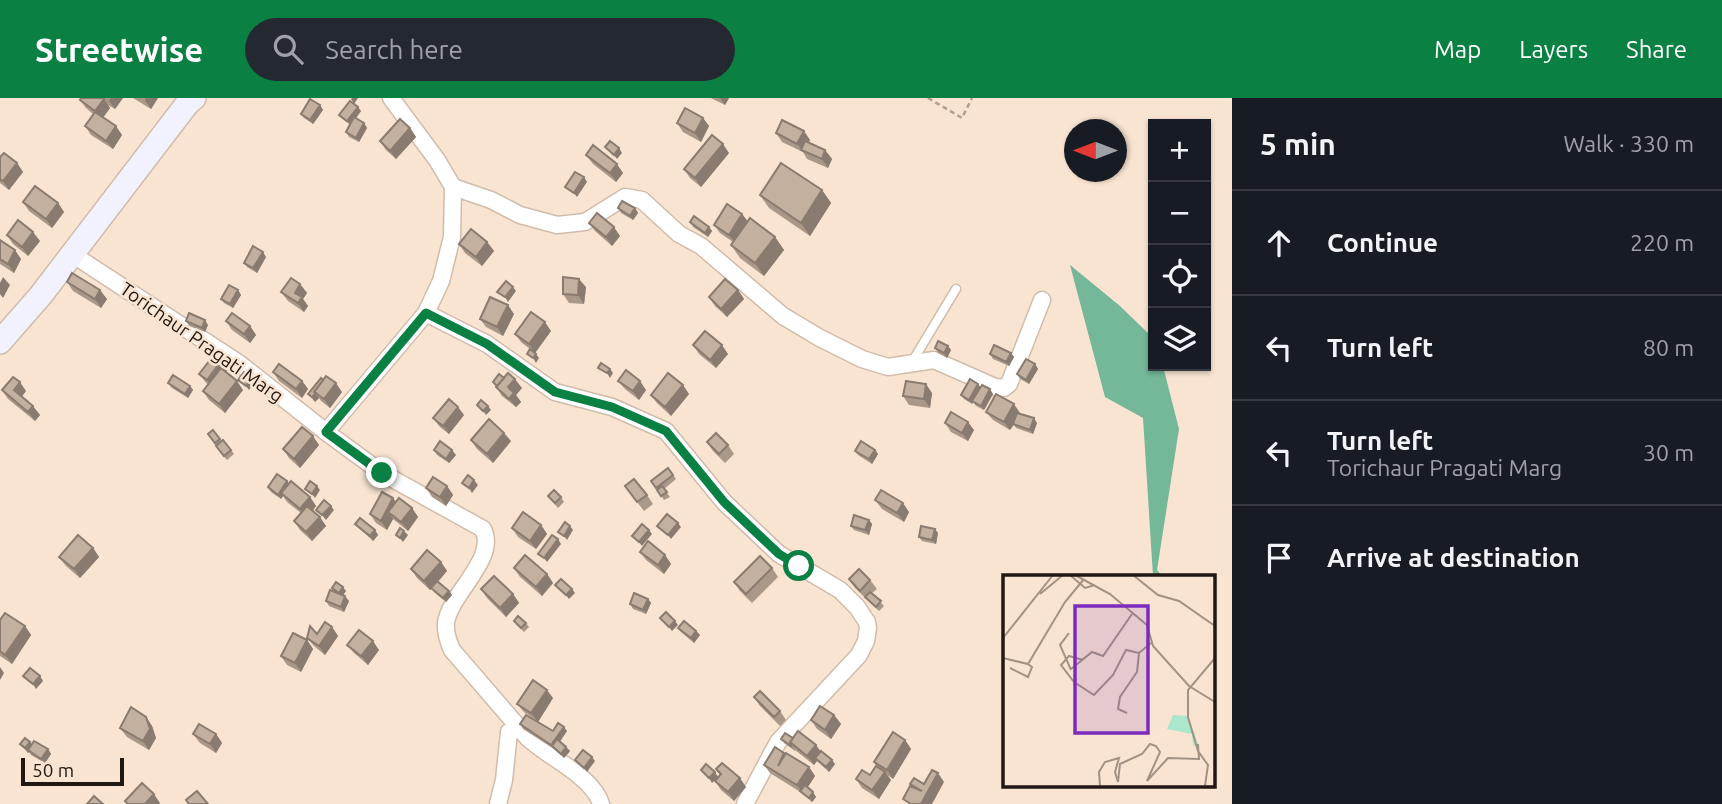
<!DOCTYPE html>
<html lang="en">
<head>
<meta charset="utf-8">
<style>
  :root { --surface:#171b24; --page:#242831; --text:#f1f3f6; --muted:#9ea1a6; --line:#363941; --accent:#0b8043 }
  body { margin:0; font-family:Ubuntu,sans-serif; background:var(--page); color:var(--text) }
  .controls { position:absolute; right:21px; top:21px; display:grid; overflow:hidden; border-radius:0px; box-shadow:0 2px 5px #0004 }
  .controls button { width:63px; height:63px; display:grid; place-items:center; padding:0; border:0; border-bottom:2px solid var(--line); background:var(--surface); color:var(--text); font:35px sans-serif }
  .compass { position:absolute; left:1064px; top:21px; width:63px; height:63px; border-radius:50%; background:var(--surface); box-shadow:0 2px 5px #0004; rotate:270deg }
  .scale { position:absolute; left:21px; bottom:18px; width:103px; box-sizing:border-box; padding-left:7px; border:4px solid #201811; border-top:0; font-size:19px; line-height:24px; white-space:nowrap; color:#201811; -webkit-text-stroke:5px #f9e4d1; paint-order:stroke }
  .stop { position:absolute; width:21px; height:21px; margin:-16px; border:5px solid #0b8043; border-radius:50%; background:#fff }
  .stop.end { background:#0b8043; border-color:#fff; box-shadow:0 2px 7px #0008 }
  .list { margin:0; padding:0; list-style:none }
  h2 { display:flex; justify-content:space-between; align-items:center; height:91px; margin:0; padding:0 28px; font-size:30px }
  h2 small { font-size:23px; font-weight:400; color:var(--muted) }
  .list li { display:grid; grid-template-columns:46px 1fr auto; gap:21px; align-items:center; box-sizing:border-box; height:105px; padding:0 28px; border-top:2px solid var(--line) }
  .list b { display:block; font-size:26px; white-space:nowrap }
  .list p { margin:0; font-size:23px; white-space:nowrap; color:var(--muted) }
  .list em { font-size:23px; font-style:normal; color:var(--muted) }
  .icon { flex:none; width:38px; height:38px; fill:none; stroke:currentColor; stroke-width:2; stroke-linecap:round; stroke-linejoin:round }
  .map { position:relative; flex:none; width:1232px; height:706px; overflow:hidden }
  header { display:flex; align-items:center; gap:42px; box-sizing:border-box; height:98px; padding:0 35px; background:var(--accent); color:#fff }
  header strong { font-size:33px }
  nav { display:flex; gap:38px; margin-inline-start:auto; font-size:24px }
  .search { width:490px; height:63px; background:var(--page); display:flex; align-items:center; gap:18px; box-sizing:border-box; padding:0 24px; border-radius:38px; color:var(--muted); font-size:26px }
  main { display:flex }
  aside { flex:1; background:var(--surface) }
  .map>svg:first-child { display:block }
</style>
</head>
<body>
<header>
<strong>Streetwise</strong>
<div class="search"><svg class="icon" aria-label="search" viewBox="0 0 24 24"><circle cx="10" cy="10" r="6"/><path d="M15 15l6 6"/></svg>Search here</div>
<nav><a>Map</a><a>Layers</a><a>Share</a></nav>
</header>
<main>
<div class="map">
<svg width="1232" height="706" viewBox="0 0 1232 706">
  <rect width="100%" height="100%" fill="#f9e4d1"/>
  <polygon fill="#74b799" points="1070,167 1120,208 1151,238 1153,244 1153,268 1163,268 1179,331 1157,472 1162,478 1153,478 1143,320 1105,299"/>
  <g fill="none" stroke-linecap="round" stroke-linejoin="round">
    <g stroke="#d1bcaa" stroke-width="11">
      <polyline id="lane" points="912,264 956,191"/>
    </g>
    <g stroke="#d1bcaa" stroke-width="19">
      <g id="street">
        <polyline points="391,0 437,62 453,89 452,139 441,183 426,215 487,246 555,294 612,309 666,333 724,404 779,456 840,492 857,509 867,524 868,530 866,543 859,557 778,644 745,706"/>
        <polyline points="453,89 491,102 520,117 557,127 585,124 625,99 642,102 679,136 701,148 783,218 820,240 862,261 888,269 934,262 995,289 1004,290 1009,286 1042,202"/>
        <path d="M72,156L240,266L326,334L382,375L483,431C498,461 450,495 446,525C445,535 448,543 452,552L527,639C547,659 593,678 601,706"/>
        <polyline points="326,334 426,215"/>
        <polyline points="498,706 504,682 509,634 520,631"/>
      </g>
    </g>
    <g stroke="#d1bcaa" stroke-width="26">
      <polyline id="secondary" points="0,244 41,197 187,6 194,0"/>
    </g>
    <polyline stroke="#b1a091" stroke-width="2.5" stroke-dasharray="5 3.5" stroke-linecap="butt" points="928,0 962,20 972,0"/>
    <use href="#lane" stroke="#fff" stroke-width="8"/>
    <use href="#street" stroke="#fff" stroke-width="16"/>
    <use href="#secondary" stroke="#f2f1fe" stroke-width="23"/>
  </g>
  <g fill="#a99788">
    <polygon points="81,0 123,0 115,11 108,7 110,10 103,20 122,37 113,51 91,37 85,28 93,16 86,10 80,2"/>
    <polygon points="133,0 158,0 151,11"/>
    <polygon points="711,0 729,0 725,7"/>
    <polygon points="320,7 323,12 313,26 304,20 301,16"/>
    <polygon points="361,13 356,20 364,25 367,30 359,44 349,39 346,34 350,27 343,21 339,17"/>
    <polygon points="703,20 709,28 701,44 683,34 677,25"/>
    <polygon points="410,30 416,39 396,61 386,52 380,43"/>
    <polygon points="776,35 810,42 809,44 825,52 832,61 828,70 807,61 803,54 782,44"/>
    <polygon points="729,55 701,89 690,80 684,71"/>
    <polygon points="586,57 623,75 616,84 593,66"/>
    <polygon points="0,59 17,65 23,74 9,92 0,85"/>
    <polygon points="822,92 831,105 810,138 769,110 760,97"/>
    <polygon points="23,104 58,105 64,114 52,130 29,113"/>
    <polygon points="618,110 635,110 638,115 633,122 621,115"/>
    <polygon points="742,116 748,124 775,139 784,152 764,178 740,160 731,147 733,144 720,135 714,127"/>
    <polygon points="690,124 709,129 712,133 708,139 693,129"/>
    <polygon points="589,125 620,138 612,148 595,133"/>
    <polygon points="7,137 40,143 28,158 13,146"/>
    <polygon points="0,142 21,161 14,175 0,166"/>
    <polygon points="487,144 494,153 482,168 465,155 459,146"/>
    <polygon points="266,159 257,175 247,169 244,165"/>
    <polygon points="67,184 107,201 101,210 73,193"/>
    <polygon points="300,186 307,195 303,201 308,208 304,214 288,203 281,194"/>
    <polygon points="586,189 584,206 569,205 563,196"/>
    <polygon points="238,192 241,197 233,210 224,205 221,201"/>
    <polygon points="738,192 744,201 727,219 715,208 709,199"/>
    <polygon points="514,216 503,238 486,229 480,221"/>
    <polygon points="186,223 208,227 205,234 189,228"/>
    <polygon points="226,223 250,228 256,237 250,245 232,232"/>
    <polygon points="551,233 535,255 521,244 515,236"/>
    <polygon points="693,247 728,256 716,270 699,256"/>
    <polygon points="948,248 951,252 947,260 938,255 935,250"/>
    <polygon points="1011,255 1014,259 1009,268 993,261 990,256"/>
    <polygon points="221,263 227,272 226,274 243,292 225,315 209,302 203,293 208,287 199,276"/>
    <polygon points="1035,266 1038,271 1029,286 1020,281 1017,276"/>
    <polygon points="273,274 302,283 308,291 302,300 279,283"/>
    <polygon points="618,283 646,292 639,302 625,291"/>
    <polygon points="493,284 522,290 516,297 521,304 516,309 502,298"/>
    <polygon points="168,285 190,288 193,292 188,300 172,290"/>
    <polygon points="978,286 980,289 993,296 984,312 976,308 973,304 972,306 964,301 961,297"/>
    <polygon points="2,292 26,293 22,298 40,317 35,323 8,301"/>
    <polygon points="342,294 330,310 321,303 319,300 315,304 308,296"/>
    <polygon points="932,295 930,310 909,307 903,298"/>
    <polygon points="689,296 671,318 657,305 651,297"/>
    <polygon points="986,314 1020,315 1020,316 1037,325 1033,336 1016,330 1014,327 1010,332 993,322"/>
    <polygon points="464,317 449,336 440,329 433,320"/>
    <polygon points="945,325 974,332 968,343 951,334"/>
    <polygon points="213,332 221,343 223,342 234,356 227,362 219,353 208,336"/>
    <polygon points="471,342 511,343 493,365 477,351"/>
    <polygon points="707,344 728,347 734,356 725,365 713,353"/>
    <polygon points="319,347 300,370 289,360 283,351"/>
    <polygon points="434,352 456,357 449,365 437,357"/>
    <polygon points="875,352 878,356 872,366 858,357 855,353"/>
    <polygon points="668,370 676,381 664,391 670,399 664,402 651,383"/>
    <polygon points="287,383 289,386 310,399 316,408 313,412 326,428 312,443 300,432 294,423 301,415 287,404 283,398 281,401 271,394 268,389"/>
    <polygon points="447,388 453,397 446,408 432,399 426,390"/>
    <polygon points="625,388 647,397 653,406 644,413"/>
    <polygon points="548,398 561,399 564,404 558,410"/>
    <polygon points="875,402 909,414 904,424 882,411"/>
    <polygon points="396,404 412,410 418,419 408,433 393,421 387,432 376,425 370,416"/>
    <polygon points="869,422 872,426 869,437 854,432 851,428"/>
    <polygon points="355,426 375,432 378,437 373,443 359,430"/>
    <polygon points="541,427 547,436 536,451 518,439 512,430"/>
    <polygon points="938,435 936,446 922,443 919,439"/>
    <polygon points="93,450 99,459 80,480 66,468 59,459"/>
    <polygon points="640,454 665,457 671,466 664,476 646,462"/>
    <polygon points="441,464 447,473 438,484 449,493 452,497 446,504 434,494 432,491 430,492 417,480 411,471"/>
    <polygon points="514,470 547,476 553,485 542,498 520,479"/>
    <polygon points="772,470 778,479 752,505 740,493 734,484"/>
    <polygon points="849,481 870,482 877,491 872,495 884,508 879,513 855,490"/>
    <polygon points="332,490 346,493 343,497 349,503 344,514 329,508 326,503 335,494"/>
    <polygon points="481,491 513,496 519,505 506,519 487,500"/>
    <polygon points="648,501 651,505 646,516 633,511 630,506"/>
    <polygon points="0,522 25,528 31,537 12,566 0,558"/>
    <polygon points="514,523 526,525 529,529 524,534"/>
    <polygon points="332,529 338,538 325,557 314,548 307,540"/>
    <polygon points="678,530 696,533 700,537 694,545 681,534"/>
    <polygon points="307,542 313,551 301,574 287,567 281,558"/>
    <polygon points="347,547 379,552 368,567 354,555"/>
    <polygon points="754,599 780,613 786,622 780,628 760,608"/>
    <polygon points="553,600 538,624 553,633 567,633 560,643 570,653 564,660 554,651 523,631 520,626 537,623 524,614 517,606"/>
    <polygon points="834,617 841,626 831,641 817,631 811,622"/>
    <polygon points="146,619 152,628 156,640 149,652 127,639 120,630"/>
    <polygon points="193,636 216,636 222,645 216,655 200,645"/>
    <polygon points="793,640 816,647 821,654 835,666 829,674 817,663 814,667 795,652 795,653 784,645 781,641"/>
    <polygon points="905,642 911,651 893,681 887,677 891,682 879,701 862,690 856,681 870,677 877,669 874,664"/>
    <polygon points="30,644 32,647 48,651 51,656 45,665 31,657 29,654 28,655 20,646"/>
    <polygon points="785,656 809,669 815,678 808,689 816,699 812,704 802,695 770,675 764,667"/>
    <polygon points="716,671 746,689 734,703 721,692 715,683 720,677"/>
  </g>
  <g fill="#897b6f">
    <polygon points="111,0 123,0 115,11 109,3"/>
    <polygon points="146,0 158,0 151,11 145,2"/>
    <polygon points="352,0 358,0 354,6 351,1"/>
    <polygon points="720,0 729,0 725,7"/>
    <polygon points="104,1 110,10 101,22 95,13"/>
    <polygon points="320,7 323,12 313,26 310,22"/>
    <polygon points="358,9 361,13 351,27 347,23"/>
    <polygon points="703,20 709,28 701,44 695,35"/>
    <polygon points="364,25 367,30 359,44 356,40"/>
    <polygon points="116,28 122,37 113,51 106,43"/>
    <polygon points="410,30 416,39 396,61 390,53"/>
    <polygon points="804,33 810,42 804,53 802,52 797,46"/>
    <polygon points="723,46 729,55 701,89 695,80"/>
    <polygon points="619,50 622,55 617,61 614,57"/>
    <polygon points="825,52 832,61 828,70 822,61"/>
    <polygon points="17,65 23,74 9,92 3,83"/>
    <polygon points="617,66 623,75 616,84 610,75"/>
    <polygon points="584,79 587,84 577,99 574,95"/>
    <polygon points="822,92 831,105 810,138 801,125"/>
    <polygon points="58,105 64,114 52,130 46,121"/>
    <polygon points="635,110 638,115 633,122 630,118"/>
    <polygon points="742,116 749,125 735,145 729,137"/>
    <polygon points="614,129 620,138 612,148 606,139"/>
    <polygon points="709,129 712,133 708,139 705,135"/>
    <polygon points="33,134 40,143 28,158 22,149"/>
    <polygon points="775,139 784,152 764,178 755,165"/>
    <polygon points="487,144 494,153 482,168 476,159"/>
    <polygon points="15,152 21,161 14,175 8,166"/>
    <polygon points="263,154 266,159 257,175 253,170"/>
    <polygon points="3,179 10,187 3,200 0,196 0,185"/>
    <polygon points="579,181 586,189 584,206 578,197"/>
    <polygon points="300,186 307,195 303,201 308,208 304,214 298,205 295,195"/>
    <polygon points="513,189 516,193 508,204 505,199"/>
    <polygon points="100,192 107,201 101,210 95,201"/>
    <polygon points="238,192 241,197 233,210 230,206"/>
    <polygon points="738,192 744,201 727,219 721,211"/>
    <polygon points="508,207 514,216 503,238 497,229"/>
    <polygon points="205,222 208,227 205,234 202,230"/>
    <polygon points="545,224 551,233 535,255 529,246"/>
    <polygon points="250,228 256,237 250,245 244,236"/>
    <polygon points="722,247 728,256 716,270 710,262"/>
    <polygon points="948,248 951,252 947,260 944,255"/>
    <polygon points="1011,255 1014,259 1009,268 1006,264"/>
    <polygon points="536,256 539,260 536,265 533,260"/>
    <polygon points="221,263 227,272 213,291 207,282"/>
    <polygon points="1035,266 1038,271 1029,286 1026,282"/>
    <polygon points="610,271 613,275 610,280 607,275"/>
    <polygon points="251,280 254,284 249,292 246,288"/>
    <polygon points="515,281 522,290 516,297 521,304 516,309 509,301 508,289"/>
    <polygon points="237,283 243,292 225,315 219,306"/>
    <polygon points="302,283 308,291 302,300 296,291"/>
    <polygon points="640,283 646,292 639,302 633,293"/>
    <polygon points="20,284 26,293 20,301 14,292"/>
    <polygon points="336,285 342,294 330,310 324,301"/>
    <polygon points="926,286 932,295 930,310 924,301"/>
    <polygon points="978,286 981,290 972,306 969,302"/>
    <polygon points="683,287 689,296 671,318 665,309"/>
    <polygon points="190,288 193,292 188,300 185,296"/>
    <polygon points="990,291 993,296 984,312 981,308"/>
    <polygon points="315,296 319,300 315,304 312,299"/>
    <polygon points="1014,306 1020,315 1010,332 1004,324"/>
    <polygon points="33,308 40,317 35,323 28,314"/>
    <polygon points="488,308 491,312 486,317 483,313"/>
    <polygon points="458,309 464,317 449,336 443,328"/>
    <polygon points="1034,320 1037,325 1033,336 1030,332"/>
    <polygon points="968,324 974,332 968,343 962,335"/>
    <polygon points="504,335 511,343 493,365 487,356"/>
    <polygon points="313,338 319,347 300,370 294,361"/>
    <polygon points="452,352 456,357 449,365 446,361"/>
    <polygon points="875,352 878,356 872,366 869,361"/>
    <polygon points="474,382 478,387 472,395 469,390"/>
    <polygon points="287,383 290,388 281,395 283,398 281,401 278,397"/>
    <polygon points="317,388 320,392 315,400 312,396"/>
    <polygon points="447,388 453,397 446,408 440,399"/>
    <polygon points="310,399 316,408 307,420 300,411"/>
    <polygon points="393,400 400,409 388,414 393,421 387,432 381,423"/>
    <polygon points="903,405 909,414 904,424 897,415"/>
    <polygon points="331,408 334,412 326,422 322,417"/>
    <polygon points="412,410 418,419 408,433 401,424"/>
    <polygon points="320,419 326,428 312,443 306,434"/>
    <polygon points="869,422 872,426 869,437 865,432"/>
    <polygon points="678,425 681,429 671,441 668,437"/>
    <polygon points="541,427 547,436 536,451 530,443"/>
    <polygon points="570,428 573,432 567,442 564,438"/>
    <polygon points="935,431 938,435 936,446 932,442"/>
    <polygon points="375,432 378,437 373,443 370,438"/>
    <polygon points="649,432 652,436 642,448 639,444"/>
    <polygon points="404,433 408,437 403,444 400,440"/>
    <polygon points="558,441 561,446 547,464 544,460"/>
    <polygon points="93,450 99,459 80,480 74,471"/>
    <polygon points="665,457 671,466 664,476 658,467"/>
    <polygon points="441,464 447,473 430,492 424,483"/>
    <polygon points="547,476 553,485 542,498 536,489"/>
    <polygon points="343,489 346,493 342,499 339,495"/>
    <polygon points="572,491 575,495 569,501 566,497"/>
    <polygon points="449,493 452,497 446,504 443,500"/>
    <polygon points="513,496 519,505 506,519 500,510"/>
    <polygon points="345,498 349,503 344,514 341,509"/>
    <polygon points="648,501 651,505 646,516 643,512"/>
    <polygon points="675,523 678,527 672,533 669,529"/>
    <polygon points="25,528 31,537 12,566 5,557"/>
    <polygon points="332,529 338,538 325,557 319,548"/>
    <polygon points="696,533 700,537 694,545 691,540"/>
    <polygon points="307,542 313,551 301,574 295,565"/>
    <polygon points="373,543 379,552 368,567 361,558"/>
    <polygon points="0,569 4,575 0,582"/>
    <polygon points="40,578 43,583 36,591 33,586"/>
    <polygon points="547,592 553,600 538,624 531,615"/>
    <polygon points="834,617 841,626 831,641 825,632"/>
    <polygon points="146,619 152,628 156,640 149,652 143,643"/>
    <polygon points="564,629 567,633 555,651 552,648 554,652 551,647"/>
    <polygon points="216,636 222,645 216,655 210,646"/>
    <polygon points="905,642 911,651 893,681 887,672"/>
    <polygon points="30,644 33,649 28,655 25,650"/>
    <polygon points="816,647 822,656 815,660 817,663 814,667 807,658"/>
    <polygon points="566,649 570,653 564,660 561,656"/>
    <polygon points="48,651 51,656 45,665 41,661"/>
    <polygon points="592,659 595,663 587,674 584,670"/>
    <polygon points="832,662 835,666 829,674 826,669"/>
    <polygon points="809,669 815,678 803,696 797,687"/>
    <polygon points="715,674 718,679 712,685 709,680"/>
    <polygon points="885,674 891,682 879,701 872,692"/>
    <polygon points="938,675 944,684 932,706 921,706"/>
    <polygon points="740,680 746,689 734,703 728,694"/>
    <polygon points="813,694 816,699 812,704 809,700"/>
    <polygon points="154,696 160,705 159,706 145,706"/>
  </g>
  <g fill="#c4b09e" stroke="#897b6f" stroke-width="2">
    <polygon points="81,0 103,0 104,1 95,13 80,2"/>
    <polygon points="310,1 320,7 310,22 301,16"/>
    <polygon points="350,3 358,9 347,23 339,17"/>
    <polygon points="685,10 703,20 695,35 677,25"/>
    <polygon points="95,14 116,28 106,43 85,28"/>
    <polygon points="354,19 364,25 356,40 346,34"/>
    <polygon points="400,21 410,30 390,53 380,43"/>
    <polygon points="782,22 804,33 797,46 776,35"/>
    <polygon points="712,37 723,46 695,80 684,71"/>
    <polygon points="610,43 619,50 614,57 605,49"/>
    <polygon points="805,43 825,52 822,61 801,52"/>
    <polygon points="593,47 617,66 610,75 586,57"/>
    <polygon points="4,55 17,65 3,83 0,81 0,59"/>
    <polygon points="781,65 822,92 801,125 760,97"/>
    <polygon points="575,74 584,79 574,95 565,89"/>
    <polygon points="35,88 58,105 46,121 23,104"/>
    <polygon points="622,103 635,110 630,118 618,110"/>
    <polygon points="727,106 742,116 729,137 714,127"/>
    <polygon points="597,115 614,129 606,139 589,125"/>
    <polygon points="694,118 709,129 705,135 690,124"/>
    <polygon points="750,120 775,139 755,165 731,147"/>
    <polygon points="18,122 33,134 22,149 7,137"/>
    <polygon points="471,131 487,144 476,159 459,146"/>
    <polygon points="0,142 15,152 8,166 0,161"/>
    <polygon points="253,148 263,154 253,170 244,165"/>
    <polygon points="72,175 100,192 95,201 67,184"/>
    <polygon points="563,179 579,181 578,197 563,196"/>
    <polygon points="291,180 300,186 295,195 302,199 298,205 281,194"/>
    <polygon points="725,181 738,192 721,211 709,199"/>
    <polygon points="506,183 513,189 505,199 497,194"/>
    <polygon points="229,187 238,192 230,206 221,201"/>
    <polygon points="490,199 508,207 497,229 480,221"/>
    <polygon points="531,214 545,224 529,246 515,236"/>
    <polygon points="189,215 205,222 202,230 186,223"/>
    <polygon points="232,215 250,228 244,236 226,223"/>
    <polygon points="705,233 722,247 710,262 693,247"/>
    <polygon points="938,243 948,248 944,255 935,250"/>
    <polygon points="994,247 1011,255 1006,264 990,256"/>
    <polygon points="530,251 536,256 533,260 527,256"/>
    <polygon points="214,257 221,263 207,282 199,276"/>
    <polygon points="1026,261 1035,266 1026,282 1017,276"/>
    <polygon points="601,265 610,271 607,275 598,270"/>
    <polygon points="279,266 302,283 296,291 273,274"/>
    <polygon points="221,270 237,283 219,306 203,293"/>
    <polygon points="626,272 640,283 633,293 618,283"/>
    <polygon points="244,274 251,280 246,288 238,282"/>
    <polygon points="508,275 515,281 508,289 514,295 509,301 496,289"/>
    <polygon points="668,275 683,287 665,309 651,297"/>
    <polygon points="499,276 504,280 497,288 493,284"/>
    <polygon points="173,277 190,288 185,296 168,285"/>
    <polygon points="326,278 336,285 324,301 314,294"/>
    <polygon points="13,279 20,284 14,292 33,308 28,314 2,292"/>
    <polygon points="321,280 323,282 314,294 316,295 312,299 308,296"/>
    <polygon points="970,281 978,286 969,302 961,297"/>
    <polygon points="906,283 926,286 924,301 903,298"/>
    <polygon points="982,287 990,291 981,308 972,303"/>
    <polygon points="996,296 1014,306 1004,324 986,314"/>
    <polygon points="449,301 458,309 443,328 433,320"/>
    <polygon points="481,302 488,308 483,313 477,307"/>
    <polygon points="951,314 968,324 962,335 945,325"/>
    <polygon points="1017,315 1034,320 1030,332 1013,326"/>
    <polygon points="489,321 504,335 487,356 471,342"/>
    <polygon points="302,329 313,338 294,361 283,351"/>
    <polygon points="213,332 220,341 215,345 208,336"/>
    <polygon points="716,335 728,347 719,356 707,344"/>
    <polygon points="223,342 231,352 224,358 216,348"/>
    <polygon points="440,343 452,352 446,361 434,352"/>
    <polygon points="861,343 875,352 869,361 855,353"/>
    <polygon points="668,370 673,377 656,390 651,383"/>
    <polygon points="277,376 287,383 278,397 268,389"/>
    <polygon points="468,377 474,382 469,390 462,385"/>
    <polygon points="433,379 447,388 440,399 426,390"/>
    <polygon points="634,381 647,397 637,404 625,388"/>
    <polygon points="291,383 310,399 300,411 281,395"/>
    <polygon points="310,383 317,388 312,396 305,391"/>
    <polygon points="662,388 667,394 661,398 657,392"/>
    <polygon points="554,392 561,399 555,405 548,398"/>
    <polygon points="881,392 903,405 897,415 875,402"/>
    <polygon points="382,394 393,400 381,423 370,416"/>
    <polygon points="399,400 412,410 401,424 388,414"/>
    <polygon points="324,402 331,408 322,417 316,412"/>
    <polygon points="307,408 320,419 306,434 294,423"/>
    <polygon points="523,414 541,427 530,443 512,430"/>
    <polygon points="667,416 678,425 668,437 657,428"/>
    <polygon points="854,417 869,422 865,432 851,428"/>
    <polygon points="360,420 375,432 370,438 355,426"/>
    <polygon points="565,424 570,428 564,438 558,434"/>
    <polygon points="642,426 649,432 639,444 632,438"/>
    <polygon points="921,428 935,431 932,442 919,439"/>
    <polygon points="400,430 404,433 400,440 396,437"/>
    <polygon points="78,437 93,450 74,471 59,459"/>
    <polygon points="552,437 558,441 544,460 538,456"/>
    <polygon points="648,443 665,457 658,467 640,454"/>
    <polygon points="427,452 441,464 424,483 411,471"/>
    <polygon points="525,457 547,476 536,489 514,470"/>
    <polygon points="760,458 772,470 746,496 734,484"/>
    <polygon points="859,471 870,482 860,493 849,481"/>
    <polygon points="494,478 513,496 500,510 481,491"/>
    <polygon points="561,481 572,491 566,497 555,487"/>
    <polygon points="437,483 449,493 443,500 431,490"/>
    <polygon points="336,484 343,489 339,495 332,490"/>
    <polygon points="330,492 345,498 341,509 326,503"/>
    <polygon points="870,494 881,503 876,509 865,499"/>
    <polygon points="634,495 648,501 643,512 630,506"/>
    <polygon points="666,514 675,523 669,529 660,520"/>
    <polygon points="5,515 25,528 5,557 0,553 0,522"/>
    <polygon points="518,518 526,525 521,530 514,523"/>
    <polygon points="684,523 696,533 691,540 678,530"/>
    <polygon points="325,524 332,529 319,548 307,540 310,528 317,536"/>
    <polygon points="359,532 373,543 361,558 347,547"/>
    <polygon points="293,535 307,542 295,565 281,558"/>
    <polygon points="30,570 40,578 33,586 23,578"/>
    <polygon points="533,582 547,592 531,615 517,606"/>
    <polygon points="760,593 780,613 774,619 754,599"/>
    <polygon points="820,608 834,617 825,632 811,622"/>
    <polygon points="131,609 146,619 150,631 143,643 120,630"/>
    <polygon points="526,617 553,633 558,625 564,629 551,647 520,626"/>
    <polygon points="199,626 216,636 210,646 193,636"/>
    <polygon points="798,633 816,647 807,658 790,644"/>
    <polygon points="893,634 905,642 887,672 874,664"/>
    <polygon points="785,635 793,640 790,644 791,648 781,641"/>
    <polygon points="25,640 30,644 25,650 20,646"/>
    <polygon points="557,641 566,649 561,656 552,648"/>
    <polygon points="34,643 48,651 41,661 28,652"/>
    <polygon points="775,649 784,655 778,668 786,655 809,669 797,687 764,667"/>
    <polygon points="583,652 592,659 584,670 575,662"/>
    <polygon points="821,653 832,662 826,669 815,660"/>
    <polygon points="722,665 740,680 728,694 715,683 721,676 716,671"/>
    <polygon points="706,666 715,674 709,680 701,672"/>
    <polygon points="876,668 885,674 872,692 856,681 862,672 870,677"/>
    <polygon points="932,672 938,675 921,706 911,706 903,701 910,688 922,693 910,686 914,680 924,686"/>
    <polygon points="142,685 154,696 145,706 128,706 125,703"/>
    <polygon points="805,687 813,694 809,700 800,693"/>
    <polygon points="197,693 208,706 189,706 186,702"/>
    <polygon points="94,698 103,706 87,706"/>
  </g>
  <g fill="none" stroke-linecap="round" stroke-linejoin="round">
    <polyline stroke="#0b8043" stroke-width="9" points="382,375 326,334 426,215 487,246 555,294 612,309 666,333 724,404 779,456 799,468"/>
  </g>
  <g text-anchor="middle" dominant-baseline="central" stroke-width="5" stroke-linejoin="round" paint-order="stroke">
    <g font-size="19" fill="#201811" stroke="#f9e4d1">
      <text transform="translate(202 244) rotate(35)">Torichaur Pragati Marg</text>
    </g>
  </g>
  <g transform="translate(1003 477)">
    <rect width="212" height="212" fill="#f9e4d1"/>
    <path d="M170,140L185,141L195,169L190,171L189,159L164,154Z" fill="#abe7cb"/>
    <path fill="none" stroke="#a29284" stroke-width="2" d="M67,0L82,13L92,10M72,0L107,19L144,50L150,71L186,111L212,127M130,0L155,20L176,26L212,51M37,19L60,0M66,58L57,70L68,95M0,63L50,0M0,83L25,89L62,27L81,4M80,85L66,81L58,90L71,107L91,120L110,100L123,75L136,78L148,68M7,93L25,102L29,92L25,89M68,94L89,77L100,81L129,39M124,138L115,134L117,122L134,97L136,78M97,211L96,197L102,187L116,183L112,197L115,207L117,189L139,179L147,169L153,171L157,177L144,206L165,183L196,184L195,169M202,211L205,190L195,176L185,142V115L212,83"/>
    <path fill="#7b2cbf" fill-opacity="0.15" stroke="#7b2cbf" stroke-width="3.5" d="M72,31H145V158H72Z"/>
    <rect width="212" height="212" fill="none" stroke="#201811" stroke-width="3.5"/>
  </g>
</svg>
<div class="controls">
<button>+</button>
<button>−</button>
<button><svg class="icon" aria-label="locate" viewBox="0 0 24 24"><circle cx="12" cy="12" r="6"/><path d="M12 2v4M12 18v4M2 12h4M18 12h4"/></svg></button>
<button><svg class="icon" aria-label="layers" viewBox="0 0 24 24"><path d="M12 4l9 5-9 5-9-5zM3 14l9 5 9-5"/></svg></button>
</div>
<svg class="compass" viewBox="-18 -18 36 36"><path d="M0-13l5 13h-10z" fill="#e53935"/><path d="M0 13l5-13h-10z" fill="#9ea1a6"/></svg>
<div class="scale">50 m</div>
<div class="stop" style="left:799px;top:468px"></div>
<div class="stop end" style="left:382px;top:375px"></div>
</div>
<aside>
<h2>5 min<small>Walk · 330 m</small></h2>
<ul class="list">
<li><svg class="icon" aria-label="ahead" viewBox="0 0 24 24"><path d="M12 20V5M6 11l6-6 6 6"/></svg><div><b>Continue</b></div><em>220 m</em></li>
<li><svg class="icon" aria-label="left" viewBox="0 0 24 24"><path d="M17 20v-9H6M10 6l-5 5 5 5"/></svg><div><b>Turn left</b></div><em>80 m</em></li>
<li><svg class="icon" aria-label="left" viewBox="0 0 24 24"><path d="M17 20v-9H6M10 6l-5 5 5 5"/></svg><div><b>Turn left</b><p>Torichaur Pragati Marg</p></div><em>30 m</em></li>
<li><svg class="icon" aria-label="arrive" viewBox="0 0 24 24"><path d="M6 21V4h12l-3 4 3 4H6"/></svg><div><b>Arrive at destination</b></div></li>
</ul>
</aside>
</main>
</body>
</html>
